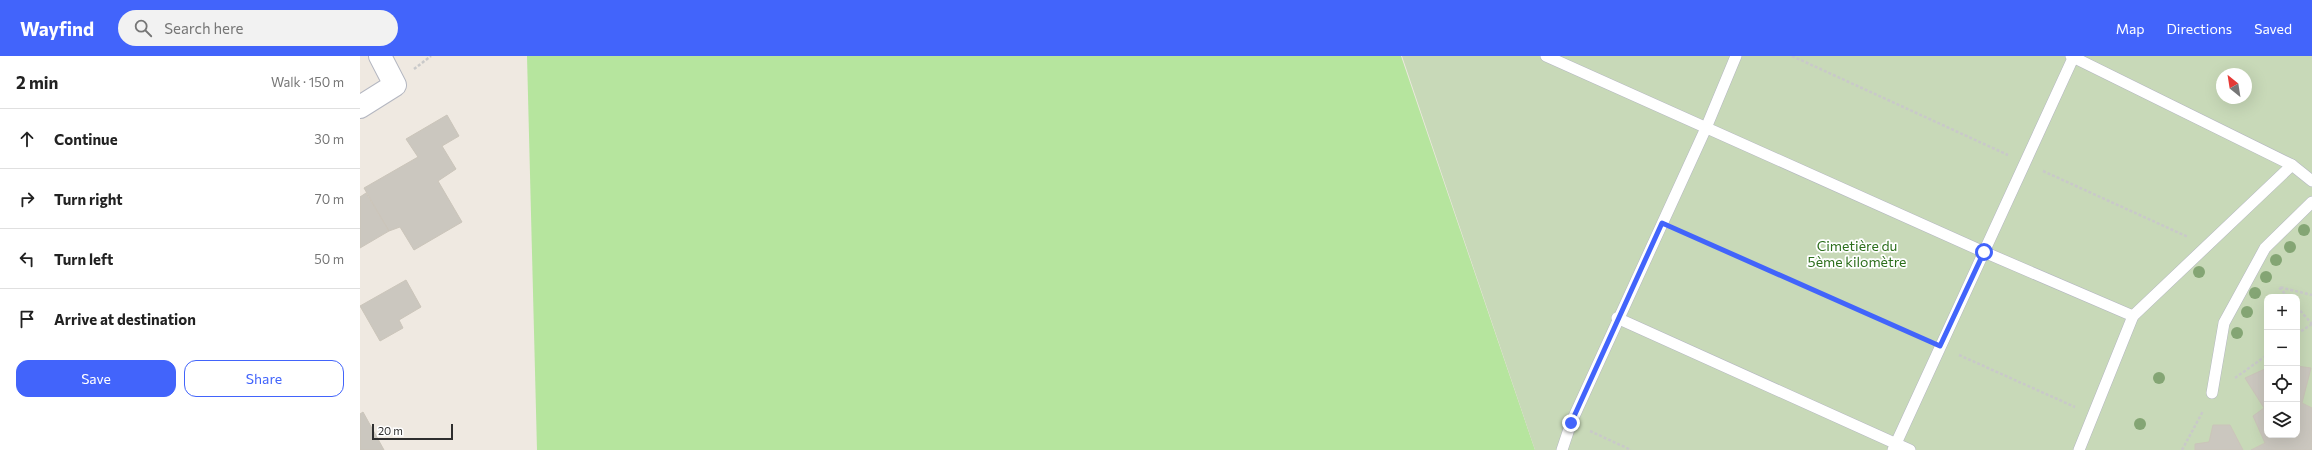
<!DOCTYPE html>
<html lang="en">
<head>
<meta charset="utf-8">
<style>
  :root { --surface:#fff; --page:#f2f2f2; --text:#222; --muted:#767676; --line:#e0e0e0; --accent:#4264fb }
  body { margin:0; font-family:Commissioner,sans-serif; background:var(--page); color:var(--text) }
  .controls { position:absolute; right:12px; bottom:12px; display:grid; overflow:hidden; border-radius:8px; box-shadow:0 4px 16px #0002 }
  .controls button { width:36px; height:36px; display:grid; place-items:center; padding:0; border:0; border-bottom:1px solid var(--line); background:var(--surface); color:var(--text); font:20px sans-serif }
  .compass { position:absolute; left:1856px; top:12px; width:36px; height:36px; border-radius:50%; background:var(--surface); box-shadow:0 4px 16px #0002; rotate:330deg }
  .scale { position:absolute; left:12px; bottom:10px; width:81px; box-sizing:border-box; padding-left:4px; border:2px solid #2e2e2e; border-top:0; font-size:11px; line-height:14px; white-space:nowrap; color:#2e2e2e; -webkit-text-stroke:3px #fff; paint-order:stroke }
  .stop { position:absolute; width:12px; height:12px; margin:-9px; border:3px solid #4264fb; border-radius:50%; background:#fff }
  .stop.end { background:#4264fb; border-color:#fff; box-shadow:0 1px 4px #0008 }
  .list { margin:0; padding:0; list-style:none }
  h2 { display:flex; justify-content:space-between; align-items:center; height:52px; margin:0; padding:0 16px; font-size:17px }
  h2 small { font-size:13px; font-weight:400; color:var(--muted) }
  .list li { display:grid; grid-template-columns:26px 1fr auto; gap:12px; align-items:center; box-sizing:border-box; height:60px; padding:0 16px; border-top:1px solid var(--line) }
  .list b { display:block; font-size:15px; white-space:nowrap }
  .list em { font-size:13px; font-style:normal; color:var(--muted) }
  .actions { display:flex; gap:8px; padding:12px 16px }
  .actions a { flex:1; padding:9px 0; border:1px solid var(--accent); border-radius:12px; text-align:center; font-size:14px; color:var(--accent) }
  .actions .main { background:var(--accent); color:#fff }
  .icon { flex:none; width:22px; height:22px; fill:none; stroke:currentColor; stroke-width:2; stroke-linecap:round; stroke-linejoin:round }
  .map { position:relative; flex:none; width:1952px; height:394px; overflow:hidden }
  header { display:flex; align-items:center; gap:24px; box-sizing:border-box; height:56px; padding:0 20px; background:var(--accent); color:#fff }
  header strong { font-size:19px }
  nav { display:flex; gap:22px; margin-inline-start:auto; font-size:14px }
  .search { width:280px; height:36px; background:var(--page); display:flex; align-items:center; gap:10px; box-sizing:border-box; padding:0 14px; border-radius:22px; color:var(--muted); font-size:15px }
  main { display:flex }
  aside { flex:1; background:var(--surface) }
  .map>svg:first-child { display:block }
</style>
</head>
<body>
<header>
<strong>Wayfind</strong>
<div class="search"><svg class="icon" aria-label="search" viewBox="0 0 24 24"><circle cx="10" cy="10" r="6"/><path d="M15 15l6 6"/></svg>Search here</div>
<nav><a>Map</a><a>Directions</a><a>Saved</a></nav>
</header>
<main>
<aside>
<h2>2 min<small>Walk · 150 m</small></h2>
<ul class="list">
<li><svg class="icon" aria-label="ahead" viewBox="0 0 24 24"><path d="M12 20V5M6 11l6-6 6 6"/></svg><div><b>Continue</b></div><em>30 m</em></li>
<li><svg class="icon" aria-label="right" viewBox="0 0 24 24"><path d="M7 20v-9h11M14 6l5 5-5 5"/></svg><div><b>Turn right</b></div><em>70 m</em></li>
<li><svg class="icon" aria-label="left" viewBox="0 0 24 24"><path d="M17 20v-9H6M10 6l-5 5 5 5"/></svg><div><b>Turn left</b></div><em>50 m</em></li>
<li><svg class="icon" aria-label="arrive" viewBox="0 0 24 24"><path d="M6 21V4h12l-3 4 3 4H6"/></svg><div><b>Arrive at destination</b></div></li>
</ul>
<div class="actions"><a class="main">Save</a><a>Share</a></div>
</aside>
<div class="map">
<svg width="1952" height="394" viewBox="0 0 1952 394">
  <rect width="100%" height="100%" fill="#efe9e1"/>
  <polygon fill="#b6e59e" points="167,0 1041,0 1175,394 177,394"/>
  <path fill="#c8d9b8" fill-rule="evenodd" d="M1042,0H1952V394H1175ZM1862,18H1886V42H1862ZM1907,241H1937V379H1907Z"/>
  <g fill="#cbc7bf" stroke="#cbc5ba">
    <polygon points="87,59 99,80 82,90 96,113 78,125 102,166 54,194 40,171 29,175 4,132 58,101 46,83"/>
    <polygon points="6,137 29,175 0,192 0,141"/>
    <polygon points="46,224 61,251 39,264 43,272 20,285 0,250"/>
    <polygon points="1937,310 1951,312 1942,347 1952,352 1952,394 1891,394 1905,387 1893,360 1904,352 1885,322 1907,312 1907,379 1937,379"/>
    <polygon points="3,356 24,394 0,394 0,358"/>
    <polygon points="1853,369 1870,369 1883,394 1835,394 1835,388 1849,386"/>
  </g>
  <g fill="none" stroke-linecap="round" stroke-linejoin="round">
    <g stroke="#b4b7c1" stroke-width="12">
      <g id="lane">
        <polyline points="1186,0 1624,196 1773,260"/>
        <polyline points="1711,0 1932,109 1952,125"/>
        <polyline points="1257,262 1550,394"/>
        <polyline points="1852,337 1864,267 1905,192 1952,146"/>
        <polyline points="1202,394 1211,367 1346,72 1376,0"/>
        <polyline points="1533,394 1714,0"/>
        <polyline points="1719,394 1773,260 1932,109"/>
      </g>
    </g>
    <g stroke="#b4b7c1" stroke-width="24">
      <polyline id="street" points="0,51 35,29 20,0"/>
    </g>
    <g stroke="#c9c9c9" stroke-width="2.5" stroke-dasharray="3 2" stroke-linecap="butt">
      <polyline points="1432,0 1648,99"/>
      <polyline points="54,13 71,0"/>
      <polyline points="1683,115 1828,181"/>
      <polyline points="1319,175 1563,283"/>
      <polyline points="1928,241 1919,231 1952,239"/>
      <polyline points="1937,251 1952,268"/>
      <polyline points="1937,278 1952,268"/>
      <polyline points="1599,299 1715,351"/>
      <polyline points="1875,322 1907,299"/>
      <polyline points="1230,375 1271,394"/>
      <polyline points="1822,394 1843,355"/>
    </g>
    <use href="#lane" stroke="#fff" stroke-width="11"/>
    <use href="#street" stroke="#fff" stroke-width="22"/>
  </g>
  <g fill="#84a574">
    <circle cx="1944" cy="174" r="6"/>
    <circle cx="1930" cy="191" r="6"/>
    <circle cx="1916" cy="204" r="6"/>
    <circle cx="1839" cy="216" r="6"/>
    <circle cx="1906" cy="221" r="6"/>
    <circle cx="1895" cy="237" r="6"/>
    <circle cx="1887" cy="256" r="6"/>
    <circle cx="1877" cy="277" r="6"/>
    <circle cx="1799" cy="322" r="6"/>
    <circle cx="1780" cy="368" r="6"/>
  </g>
  <g fill="none" stroke-linecap="round" stroke-linejoin="round">
    <polyline stroke="#4264fb" stroke-width="5" points="1211,367 1302,167 1580,290 1624,196"/>
  </g>
  <g text-anchor="middle" dominant-baseline="central" stroke-width="3.5" stroke-linejoin="round" paint-order="stroke">
    <g font-size="14" fill="#2c6e1b" stroke="#fff">
      <text x="1497" y="189">Cimetière du<tspan x="1497" dy="16">5ème kilomètre</tspan></text>
    </g>
  </g>
</svg>
<div class="controls">
<button>+</button>
<button>−</button>
<button><svg class="icon" aria-label="locate" viewBox="0 0 24 24"><circle cx="12" cy="12" r="6"/><path d="M12 2v4M12 18v4M2 12h4M18 12h4"/></svg></button>
<button><svg class="icon" aria-label="layers" viewBox="0 0 24 24"><path d="M12 4l9 5-9 5-9-5zM3 14l9 5 9-5"/></svg></button>
</div>
<svg class="compass" viewBox="-18 -18 36 36"><path d="M0-13l5 13h-10z" fill="#e53935"/><path d="M0 13l5-13h-10z" fill="#767676"/></svg>
<div class="scale">20 m</div>
<div class="stop" style="left:1624px;top:196px"></div>
<div class="stop end" style="left:1211px;top:367px"></div>
</div>
</main>
</body>
</html>
